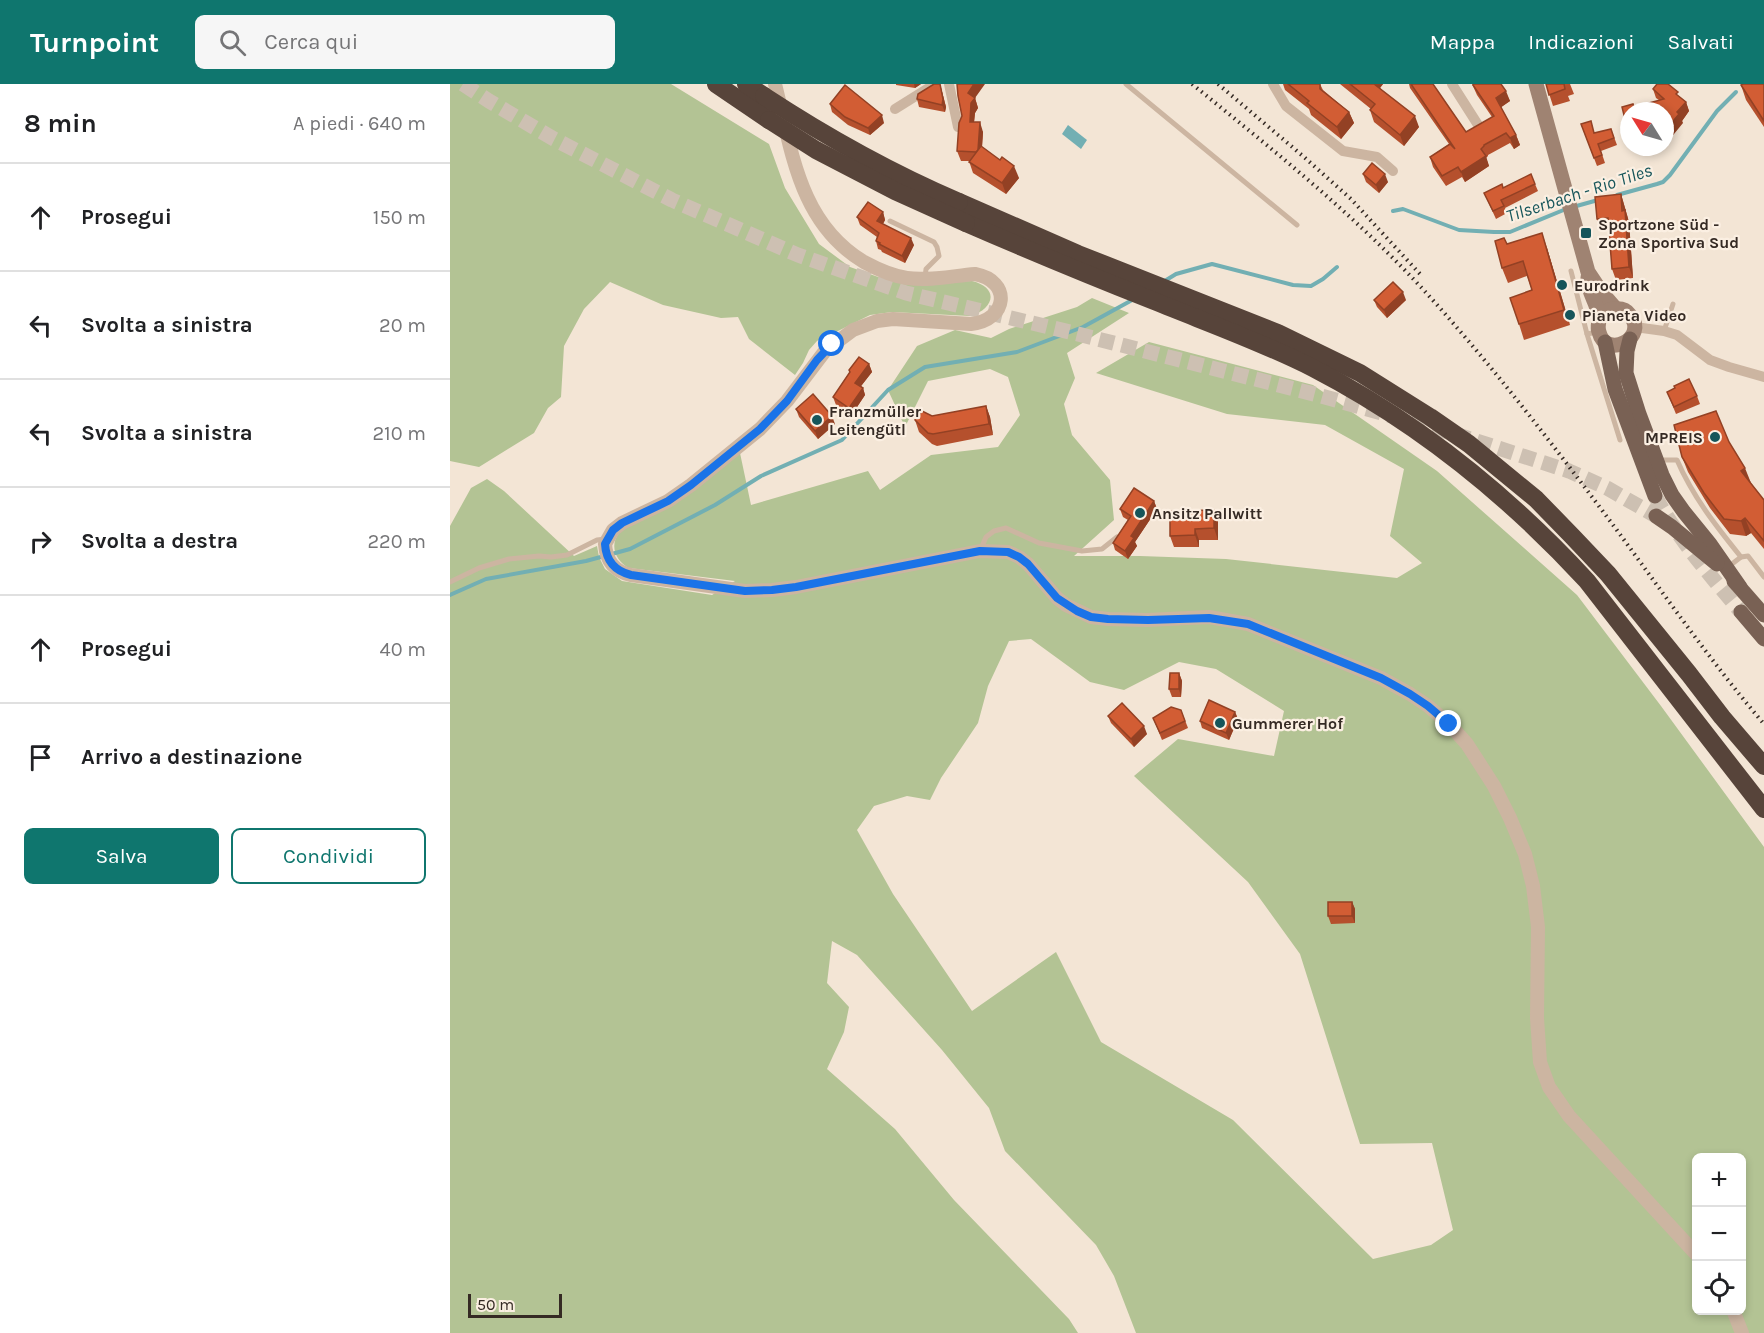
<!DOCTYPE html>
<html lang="it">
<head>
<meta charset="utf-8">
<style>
  :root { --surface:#fff; --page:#f6f6f6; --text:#202124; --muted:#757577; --line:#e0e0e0; --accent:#0f766e }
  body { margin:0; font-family:Karla,sans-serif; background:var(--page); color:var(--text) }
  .controls { position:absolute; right:18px; bottom:18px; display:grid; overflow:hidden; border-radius:9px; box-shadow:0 3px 9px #0003 }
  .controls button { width:54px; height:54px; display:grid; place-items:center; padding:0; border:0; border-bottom:2px solid var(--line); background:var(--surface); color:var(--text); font:30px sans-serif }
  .compass { position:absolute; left:1170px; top:18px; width:54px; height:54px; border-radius:50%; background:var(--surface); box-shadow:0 3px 9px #0003; rotate:307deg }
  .scale { position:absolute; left:18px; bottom:15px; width:94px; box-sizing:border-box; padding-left:6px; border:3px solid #352a24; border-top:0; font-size:16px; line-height:21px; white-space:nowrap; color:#352a24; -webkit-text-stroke:4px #fbefe2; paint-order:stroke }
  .stop { position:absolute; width:18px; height:18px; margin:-14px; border:4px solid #1a73e8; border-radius:50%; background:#fff }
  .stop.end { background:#1a73e8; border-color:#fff; box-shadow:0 2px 6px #0008 }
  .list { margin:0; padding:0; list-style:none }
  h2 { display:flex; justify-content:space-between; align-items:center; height:78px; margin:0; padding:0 24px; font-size:26px }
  h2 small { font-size:20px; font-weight:400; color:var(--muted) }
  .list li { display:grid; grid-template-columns:39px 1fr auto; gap:18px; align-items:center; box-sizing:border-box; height:108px; padding:0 24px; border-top:2px solid var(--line) }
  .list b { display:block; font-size:22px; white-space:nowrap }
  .list em { font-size:20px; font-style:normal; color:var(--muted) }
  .actions { display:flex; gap:12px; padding:18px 24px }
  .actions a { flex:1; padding:14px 0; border:2px solid var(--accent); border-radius:9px; text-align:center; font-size:21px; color:var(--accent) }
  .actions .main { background:var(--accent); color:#fff }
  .icon { flex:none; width:33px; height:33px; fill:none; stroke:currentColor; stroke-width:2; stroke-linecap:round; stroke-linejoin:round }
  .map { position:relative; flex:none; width:1314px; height:1249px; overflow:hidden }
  header { display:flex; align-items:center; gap:36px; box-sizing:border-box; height:84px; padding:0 30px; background:var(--accent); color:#fff }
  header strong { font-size:28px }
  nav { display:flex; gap:33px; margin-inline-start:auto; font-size:21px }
  .search { width:420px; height:54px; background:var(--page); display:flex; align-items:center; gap:15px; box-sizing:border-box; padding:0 21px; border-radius:9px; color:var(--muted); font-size:22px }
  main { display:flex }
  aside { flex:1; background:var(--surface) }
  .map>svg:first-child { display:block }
</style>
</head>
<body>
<header>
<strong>Turnpoint</strong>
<div class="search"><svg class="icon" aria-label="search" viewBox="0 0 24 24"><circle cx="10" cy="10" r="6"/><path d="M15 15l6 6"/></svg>Cerca qui</div>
<nav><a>Mappa</a><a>Indicazioni</a><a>Salvati</a></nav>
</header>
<main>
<aside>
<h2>8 min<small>A piedi · 640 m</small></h2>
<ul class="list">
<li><svg class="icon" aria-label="ahead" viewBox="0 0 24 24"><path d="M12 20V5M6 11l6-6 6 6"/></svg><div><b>Prosegui</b></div><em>150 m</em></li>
<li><svg class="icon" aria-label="left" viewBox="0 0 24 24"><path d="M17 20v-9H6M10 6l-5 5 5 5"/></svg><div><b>Svolta a sinistra</b></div><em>20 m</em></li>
<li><svg class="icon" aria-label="left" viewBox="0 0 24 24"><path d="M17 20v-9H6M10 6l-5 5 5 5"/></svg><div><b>Svolta a sinistra</b></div><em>210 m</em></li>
<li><svg class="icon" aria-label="right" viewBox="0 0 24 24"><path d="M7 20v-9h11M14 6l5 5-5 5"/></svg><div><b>Svolta a destra</b></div><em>220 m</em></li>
<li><svg class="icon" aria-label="ahead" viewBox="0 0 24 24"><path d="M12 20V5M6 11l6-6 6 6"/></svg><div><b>Prosegui</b></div><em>40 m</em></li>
<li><svg class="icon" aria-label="arrive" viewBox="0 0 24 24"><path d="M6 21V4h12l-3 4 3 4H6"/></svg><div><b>Arrivo a destinazione</b></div></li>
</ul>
<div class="actions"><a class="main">Salva</a><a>Condividi</a></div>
</aside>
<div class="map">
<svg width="1314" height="1249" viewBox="0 0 1314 1249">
  <rect width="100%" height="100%" fill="#f3e5d5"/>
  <g fill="#b3c394" fill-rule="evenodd">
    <path d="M0,0H221L319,60L335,104L369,160L400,183L431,194L461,199L522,197C550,204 544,225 520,232L442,228L420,231L386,248H379L367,257L359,266L353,279L345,291L299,255L288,233L271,234L213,221L160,198L134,225L114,262L111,313L98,324L84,349L29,383L0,377Z"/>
    <path d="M642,214L679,229L617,269L625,294L614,320L622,351L660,396L664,436L624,472H690L776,475L947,494L972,479L940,452L954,385L875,341L777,330L646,289L699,258L863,301L987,387L1127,511L1211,622L1314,763V1249H686L664,1192L646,1161L555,1067L539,1024L492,966L407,871L382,857L377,899L399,923L394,948L377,985L445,1045L504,1116L619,1235L628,1249H0V442L21,404L37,395L54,407L124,472L147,462L149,473L155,485L172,497L262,511L285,497L179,484C166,477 159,462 169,449C180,437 200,434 214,425C241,409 265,388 290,369L301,421L418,387L430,406L481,371L548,363L570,331L558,293L540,285L478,297L455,343L438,306L467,262L505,246L541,254L559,245L627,223ZM581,555L640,598L674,606L729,578L766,585L834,627L824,672L728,655L684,692L798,798L850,870L910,1060L982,1059L1003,1146L981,1161L923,1175L783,1036L651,958L606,868L522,927L443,810L407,746L424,722L457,712L480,716L491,694L528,639L538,602L559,557ZM1246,1074H1292V1226H1246Z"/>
  </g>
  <polygon fill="#72afb3" points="618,41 637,56 631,65 612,50"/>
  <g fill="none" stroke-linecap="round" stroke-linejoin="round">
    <g stroke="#72afb3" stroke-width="4">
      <polyline points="1167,111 1207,100 1213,98 1220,91 1267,27 1286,8"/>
      <polyline points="1123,123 1148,116"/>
      <polyline points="943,127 953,125 1009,146 1044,148 1060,148 1116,125"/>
      <polyline points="713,198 726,190 762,180 843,201 861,202 873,195 887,183"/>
      <polyline points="0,511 36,495 136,477 180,465 265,421 311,392 392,356 438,306 475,283 567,268 633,243 684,215"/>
    </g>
    <g stroke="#cdc0b2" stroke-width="15" stroke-dasharray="15 8" stroke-linecap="butt">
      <polyline points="13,0 39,17 104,55 222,116 348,171 456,209 624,249 868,311 1005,350 1119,387 1157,404 1206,432"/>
      <path d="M1205,412C1228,455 1260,491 1291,528"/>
    </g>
    <g stroke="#ccb5a1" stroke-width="5">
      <polyline points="676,0 847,141"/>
      <polyline points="440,137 484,158 487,163 489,172 476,185 475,194"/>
      <polyline points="1121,187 1137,250"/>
      <polyline points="1214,247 1223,220"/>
      <polyline points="1147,248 1137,250 1170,356"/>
      <path d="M1208,379L1213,376H1227C1243,413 1266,442 1291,473"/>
      <polyline points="530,467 536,453 544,447 556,444 589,459 632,467 652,465 667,453"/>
      <polyline points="1278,483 1291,473 1298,472 1314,493"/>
      <polyline points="0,498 29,484 59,475 89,472 101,473 117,471 147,456 156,455"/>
    </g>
    <g stroke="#ccb5a1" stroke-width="10">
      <polyline points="499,0 508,43"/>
      <polyline points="823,0 836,22 893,67 927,73 943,87"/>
      <polyline points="1002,0 1030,44"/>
      <polyline points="445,25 485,0"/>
      <polyline points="1185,243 1214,247 1227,251 1260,276 1279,283 1314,293"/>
    </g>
    <g stroke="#ccb5a1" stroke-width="14">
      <path d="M325,0C342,67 349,139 414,178C427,185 442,192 457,194C480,197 502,192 525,190C562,197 558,236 521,240L443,235L427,237L403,246L375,267L337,317L310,345L241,401L218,417L172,439L163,446L155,460C156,477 165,488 181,491L295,507L322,506L346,503L530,467L558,468L569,473L578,480L607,514L616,521L641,533L658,535L697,536L759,533L798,540L931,594L960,610L978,622L999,640L1017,660L1044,702L1060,734L1075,770L1083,802L1088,843L1087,934L1090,978L1099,1003L1119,1032L1246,1170"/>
      <polyline points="1283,1226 1292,1249"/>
    </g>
    <g stroke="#9f8372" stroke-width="15">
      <polyline points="1086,0 1138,188 1152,209 1165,224"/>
      <path d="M1138,194C1137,209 1149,220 1149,235C1149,239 1147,243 1149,248C1156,276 1199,254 1180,231C1175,224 1167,224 1159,226L1149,235"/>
    </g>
    <g stroke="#796154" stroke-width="15">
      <polyline points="1180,255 1177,267 1176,289 1189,330 1212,391 1222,411 1234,428 1260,460 1290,503"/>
      <polyline points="1155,258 1165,305 1205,412"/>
      <polyline points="1206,432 1222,443 1267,480"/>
      <polyline points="1284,497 1314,531"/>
      <polyline points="1291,528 1314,555"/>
    </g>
    <g stroke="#57443a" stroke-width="18">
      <polyline points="266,0 319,36"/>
      <polyline points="296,0 314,12"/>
      <polyline points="509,118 628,170 828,249 910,289 980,333 1019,360 1086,415 1122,452 1158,490 1239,590 1272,633 1314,682"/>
      <path d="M516,139C578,166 641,192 704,217C758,239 812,258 863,284C969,339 1057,410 1137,497L1314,725"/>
    </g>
    <g stroke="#352a24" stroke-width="4" stroke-dasharray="1.5 4.5" stroke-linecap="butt">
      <path d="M742,0C828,70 915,139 988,222C1052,294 1111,371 1169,449C1216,513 1262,579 1314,640"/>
      <polyline points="768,0 854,73 901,115 970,190"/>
    </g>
    <g stroke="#57443a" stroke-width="18">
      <path d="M314,12C378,54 439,88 509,118"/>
      <polyline points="319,36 366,66 445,107 516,139"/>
    </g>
  </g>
  <g fill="#b5502d">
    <polygon points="446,0 471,0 465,4 446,1"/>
    <polygon points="490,0 496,23 495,28 469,23 467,15"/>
    <polygon points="833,0 870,0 873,6 899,28 904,39 891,55 861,31 859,25 835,6"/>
    <polygon points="890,0 933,0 930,4 969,43 954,62 924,38 920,26 921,25"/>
    <polygon points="959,0 983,0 1016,48 1042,33 1027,11 1022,0 1051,0 1060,17 1051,23 1066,51 1070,61 1064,65 1060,59 1038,71 1038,72 1036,74 1039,82 1015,98 1012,93 996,102 983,83 980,73 999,60 960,4"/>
    <polygon points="1096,0 1120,0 1124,10 1118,12 1120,17 1103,22"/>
    <polygon points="1314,0 1314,43 1296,16 1291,1"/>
    <polygon points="1203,5 1230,13 1236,18 1239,27 1232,37 1233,39 1215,27 1209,16 1206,14"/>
    <polygon points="525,14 528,24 525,29 524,38 533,48 532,63 569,94 556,110 523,89 519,77 511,77 507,67"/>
    <polygon points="380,20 434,39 420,51 398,41 382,28"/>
    <polygon points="1131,40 1145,49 1161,45 1167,61 1151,67 1155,79 1147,82"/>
    <polygon points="913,90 938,98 929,109 916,98"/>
    <polygon points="1085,100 1088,107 1055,124 1057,129 1046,135 1034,109 1053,104"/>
    <polygon points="1171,110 1179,138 1183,194 1166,196 1162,185 1159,145 1151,146 1147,135"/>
    <polygon points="433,128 435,136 433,140 464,161 455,179 432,168 431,166 428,165 426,157 427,153 410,141 407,133"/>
    <polygon points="1057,160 1097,164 1120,241 1074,256 1069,240 1082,206 1077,192 1058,199 1052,184"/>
    <polygon points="924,216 956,216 937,234 927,223"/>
    <polygon points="419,280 422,288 411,302 413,304 415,311 401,332 386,321 383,313 399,289 399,286"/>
    <polygon points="1225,304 1247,312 1250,320 1226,330 1217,308"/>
    <polygon points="536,322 540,333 543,351 487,362 482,360 469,348 465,336"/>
    <polygon points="346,325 385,340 368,355 349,333"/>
    <polygon points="1279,358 1301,399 1314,416 1314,465 1301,449 1296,452 1280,450 1260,424 1238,388 1232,373"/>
    <polygon points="704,417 707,425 685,458 687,462 678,475 665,466 663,459 678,436 673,433 670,425"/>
    <polygon points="764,426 768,438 768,456 749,456 749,463 724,463 720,452"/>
    <polygon points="729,589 732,597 731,613 722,613 719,605"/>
    <polygon points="731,626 738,644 712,656 703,634"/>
    <polygon points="785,628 788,635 779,656 752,644 750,637"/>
    <polygon points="658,632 697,650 684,663 661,639"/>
    <polygon points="902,818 905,825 905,839 881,840 878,832"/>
  </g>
  <g fill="#934124">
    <polygon points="464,0 471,0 465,4"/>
    <polygon points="490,0 496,23 495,28 492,21"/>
    <polygon points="524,0 535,0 525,14 528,24 525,29 523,48 520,38 518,9"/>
    <polygon points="922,0 933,0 926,9"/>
    <polygon points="1056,7 1060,17 1050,24 1046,14"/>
    <polygon points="1236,18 1239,27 1232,37 1233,39 1215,61 1215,47 1227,28"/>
    <polygon points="899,28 904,39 891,55 887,43"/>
    <polygon points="432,31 434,39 420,51 418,44"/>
    <polygon points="965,32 969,43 954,62 950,51"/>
    <polygon points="530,38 533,48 531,78 528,68"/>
    <polygon points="1066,51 1070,61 1064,65 1060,54"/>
    <polygon points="1036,72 1039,82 1015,98 1011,88"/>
    <polygon points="564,82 569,94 556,110 552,99"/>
    <polygon points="935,90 938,98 929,109 926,101"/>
    <polygon points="1171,110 1179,138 1183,194 1179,183"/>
    <polygon points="433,128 435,136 430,145 427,137"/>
    <polygon points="1092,149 1097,164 1120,241 1114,226"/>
    <polygon points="461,154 464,161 455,179 452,172"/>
    <polygon points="953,208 956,216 937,234 934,226"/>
    <polygon points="419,280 422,288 408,306 405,299"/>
    <polygon points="413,304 415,311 401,332 399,324"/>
    <polygon points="536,322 540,333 543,351 539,340"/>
    <polygon points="382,332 385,340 368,355 365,347"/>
    <polygon points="1295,384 1301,399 1291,387"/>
    <polygon points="704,417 707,425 685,458 687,462 678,475 675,467 681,452"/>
    <polygon points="764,426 768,438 768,456 764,444"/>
    <polygon points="1295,434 1301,449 1296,452 1291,437"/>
    <polygon points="745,445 749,456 749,463 745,451"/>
    <polygon points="729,589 732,597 731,613 729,605"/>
    <polygon points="785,628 788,635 779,656 776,649"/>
    <polygon points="694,642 697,650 684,663 681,655"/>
    <polygon points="902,818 905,825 905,839 902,832"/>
  </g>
  <g fill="#d25d34" stroke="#934124" stroke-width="1.5">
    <polygon points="484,0 490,0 493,15 492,21 467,15 468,10"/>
    <polygon points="507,0 524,0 518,9 525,14 521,19 520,38 530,38 528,66 526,68 507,67 509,39 512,32 508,12"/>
    <polygon points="838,0 870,0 870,5 899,28 887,43 857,19 859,17"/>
    <polygon points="900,0 924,0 965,32 950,51 920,26 925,20"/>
    <polygon points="961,0 983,0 1016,48 1044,32 1023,1 1024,0 1051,0 1056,7 1046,14 1066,51 1060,54 1056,49 1034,61 1034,62 1031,65 1036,72 1011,88 1008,83 992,92 980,73 1000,60 1005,65"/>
    <polygon points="1096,0 1115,0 1114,0 1115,5 1099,11"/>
    <polygon points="1207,0 1218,0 1228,8 1226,10 1236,18 1227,28 1229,30 1215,47 1215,27 1179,27 1179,51 1172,23 1183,20 1184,23 1214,15 1203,5"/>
    <polygon points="1293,0 1314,0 1314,37 1291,1"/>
    <polygon points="395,1 432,31 418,44 395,33 380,20"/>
    <polygon points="1141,37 1144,49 1161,45 1164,54 1148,60 1152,71 1144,74 1131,40"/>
    <polygon points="531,62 550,76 552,73 564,82 552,99 519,78"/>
    <polygon points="922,79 935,90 926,101 913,90"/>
    <polygon points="1081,90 1085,100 1051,116 1054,122 1043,127 1034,109 1052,100 1053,104"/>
    <polygon points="1171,110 1172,127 1175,126 1179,183 1162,185 1158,134 1147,135 1145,113"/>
    <polygon points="418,118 433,128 427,137 461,154 452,172 429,160 430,159 426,157 429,149 407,133"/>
    <polygon points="1092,149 1114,226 1069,240 1060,214 1082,206 1073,177 1052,184 1045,157 1054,154 1057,160"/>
    <polygon points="943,198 953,208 934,226 924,216"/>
    <polygon points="409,273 419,280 405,299 413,304 399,324 383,313 400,288 399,286"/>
    <polygon points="1239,295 1247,312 1224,323 1217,308 1225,304 1224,302"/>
    <polygon points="363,310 382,332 365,347 346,325"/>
    <polygon points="536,322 539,340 483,350 478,349 465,336 472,327 482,332"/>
    <polygon points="1266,327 1279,358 1295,384 1291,387 1314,416 1314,457 1295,434 1291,437 1274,435 1254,409 1232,373 1224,341"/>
    <polygon points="684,404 704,417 681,452 684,454 675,467 663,459 681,432 670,425"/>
    <polygon points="764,426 764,444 745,445 745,451 720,452 720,427"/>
    <polygon points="720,589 729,589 729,605 719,605"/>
    <polygon points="759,616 785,628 776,649 750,637"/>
    <polygon points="672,619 694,642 681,655 658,632"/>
    <polygon points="721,623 731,626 735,637 710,649 703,634"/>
    <rect x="878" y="818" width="24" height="14"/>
  </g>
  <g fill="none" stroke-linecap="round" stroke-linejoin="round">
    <path stroke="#1a73e8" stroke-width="8" d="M382,260L367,276L337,317L310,345L241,401L218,417L172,439L163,446L155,460C156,477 165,487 181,491L295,507L322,506L346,503L530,467L558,468L569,473L578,480L607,514L627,527L641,533L658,535L698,536L759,534L798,540L931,594L960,610L978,622L999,640"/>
  </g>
  <g fill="#16555a" stroke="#fbefe2" stroke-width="2">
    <rect x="1130" y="143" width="12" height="12" rx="3"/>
    <circle cx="1112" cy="201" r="6"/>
    <circle cx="1120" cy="231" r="6"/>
    <circle cx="367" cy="336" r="6"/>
    <circle cx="1265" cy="353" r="6"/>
    <circle cx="690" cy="429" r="6"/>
    <circle cx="770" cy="639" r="6"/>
  </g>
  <g text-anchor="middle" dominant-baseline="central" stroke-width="4.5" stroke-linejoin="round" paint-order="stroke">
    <g font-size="16" font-weight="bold" fill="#352a24" stroke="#fbefe2" text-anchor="start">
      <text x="1148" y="140">Sportzone Süd -<tspan x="1148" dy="18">Zona Sportiva Sud</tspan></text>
      <text x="1124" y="201">Eurodrink</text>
      <text x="1132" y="231">Pianeta Video</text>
      <text x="379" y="327">Franzmüller<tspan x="379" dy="18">Leitengütl</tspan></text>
      <text x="1253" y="353" text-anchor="end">MPREIS</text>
      <text x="702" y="429">Ansitz Pallwitt</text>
      <text x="782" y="639">Gummerer Hof</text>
    </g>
    <g font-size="18" font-style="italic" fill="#16555a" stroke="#fbefe2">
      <text transform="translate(1129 109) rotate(-18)">Tilserbach - Rio Tiles</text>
    </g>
  </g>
</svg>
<div class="controls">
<button>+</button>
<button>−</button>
<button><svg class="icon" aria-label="locate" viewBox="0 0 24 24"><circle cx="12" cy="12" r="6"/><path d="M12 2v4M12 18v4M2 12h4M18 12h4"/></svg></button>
</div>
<svg class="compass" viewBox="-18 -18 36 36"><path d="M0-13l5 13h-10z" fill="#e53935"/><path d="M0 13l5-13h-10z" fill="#757577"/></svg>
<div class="scale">50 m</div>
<div class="stop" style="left:382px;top:260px"></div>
<div class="stop end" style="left:999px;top:640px"></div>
</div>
</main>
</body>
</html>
